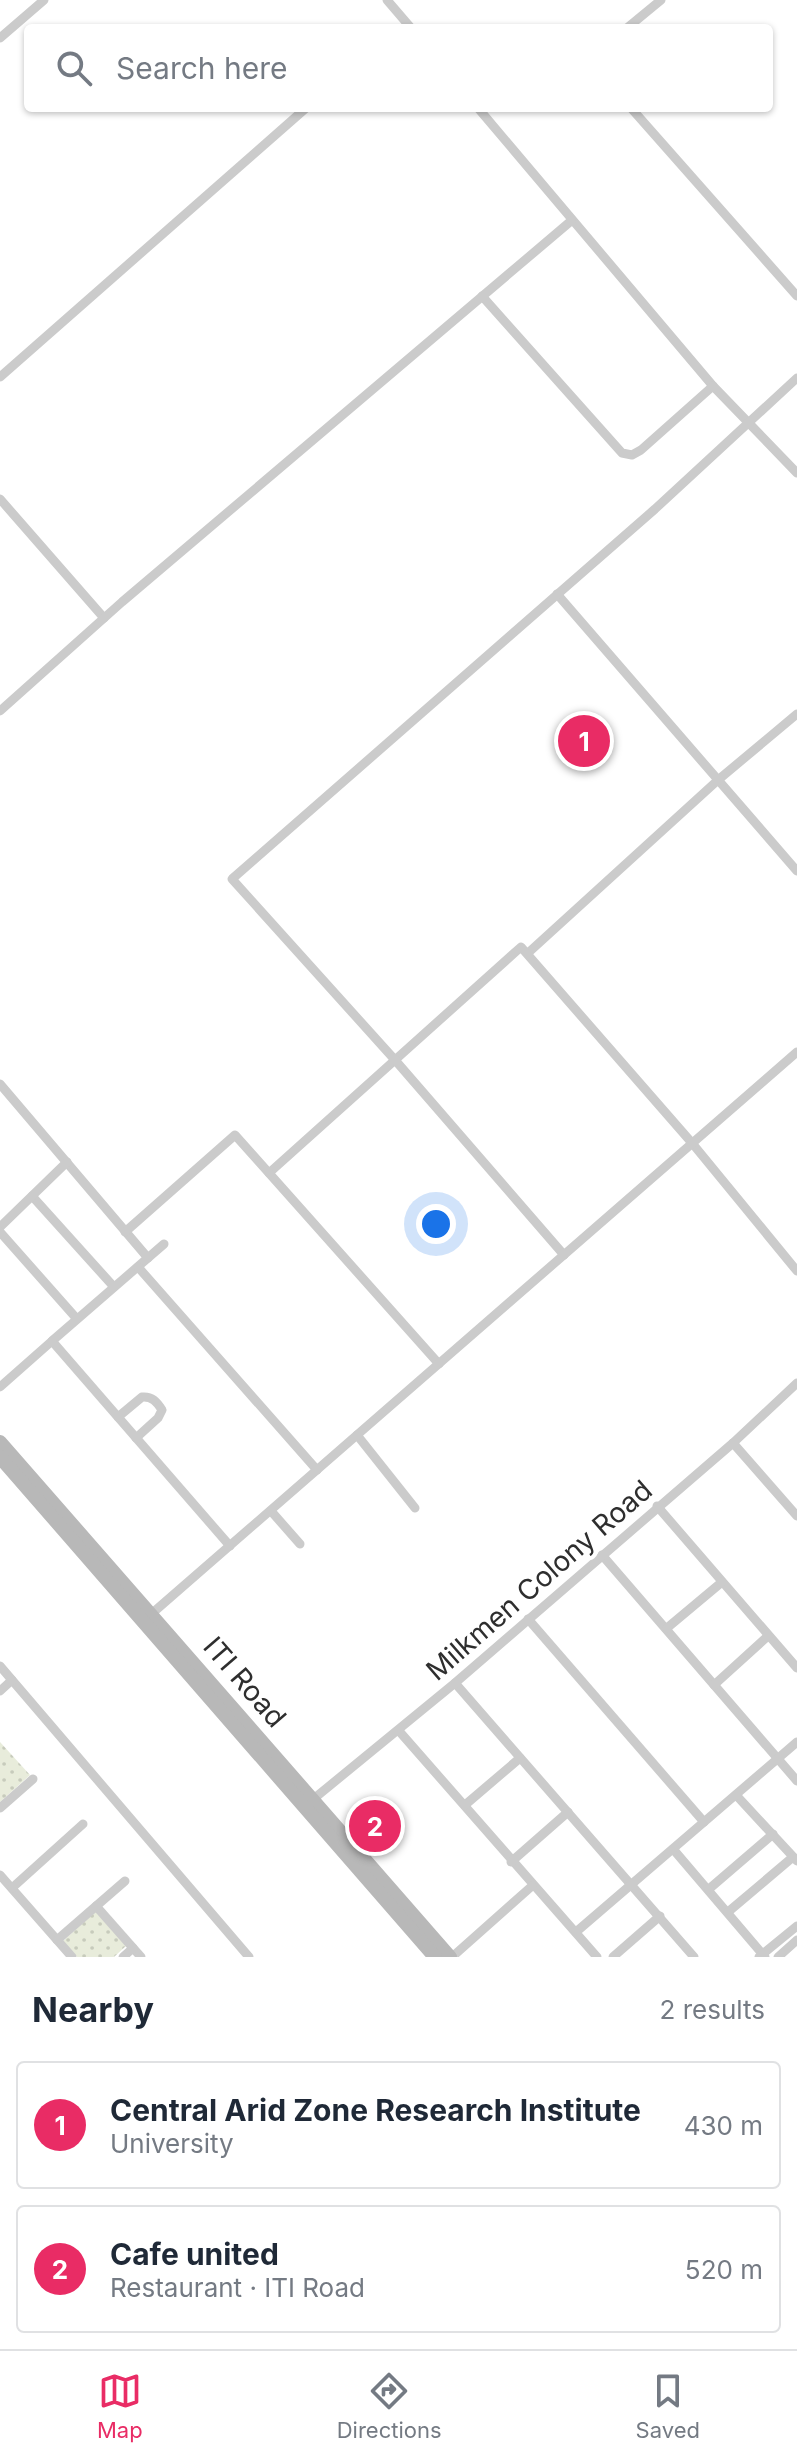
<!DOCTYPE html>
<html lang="en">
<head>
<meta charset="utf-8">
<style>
  :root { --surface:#fff; --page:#f6f6f7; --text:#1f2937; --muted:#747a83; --line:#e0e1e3; --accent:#e92c65 }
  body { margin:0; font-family:Inter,sans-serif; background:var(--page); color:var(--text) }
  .you { position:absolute; left:436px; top:1224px; width:28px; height:28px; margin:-20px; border:6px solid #fff; border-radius:50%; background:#1a73e8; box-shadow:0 0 0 12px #1a73e833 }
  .badge { display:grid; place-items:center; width:52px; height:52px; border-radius:50%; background:var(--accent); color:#fff; font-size:26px; font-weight:700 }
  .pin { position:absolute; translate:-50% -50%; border:4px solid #fff; box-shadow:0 2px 8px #0006 }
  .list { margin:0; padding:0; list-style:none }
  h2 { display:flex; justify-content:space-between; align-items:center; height:104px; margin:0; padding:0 32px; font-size:34px }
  h2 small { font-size:26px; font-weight:400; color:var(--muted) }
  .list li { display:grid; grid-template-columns:52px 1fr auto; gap:24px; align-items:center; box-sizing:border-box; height:128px; margin:0 16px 16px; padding:0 16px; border:2px solid var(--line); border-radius:8px }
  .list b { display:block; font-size:30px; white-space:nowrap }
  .list p { margin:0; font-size:26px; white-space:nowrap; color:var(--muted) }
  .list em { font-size:26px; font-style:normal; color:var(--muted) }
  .icon { flex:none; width:44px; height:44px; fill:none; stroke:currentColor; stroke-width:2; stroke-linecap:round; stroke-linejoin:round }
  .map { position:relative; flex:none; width:797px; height:1957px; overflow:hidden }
  .search { position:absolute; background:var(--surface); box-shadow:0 2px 6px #0004; left:24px; right:24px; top:24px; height:88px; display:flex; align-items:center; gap:20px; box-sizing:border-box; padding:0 28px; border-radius:8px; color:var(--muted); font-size:30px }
  .sheet { height:392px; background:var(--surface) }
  nav { display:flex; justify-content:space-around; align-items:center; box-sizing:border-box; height:112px; border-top:2px solid var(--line); background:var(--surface); font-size:22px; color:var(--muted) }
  nav a { display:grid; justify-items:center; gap:4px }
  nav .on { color:var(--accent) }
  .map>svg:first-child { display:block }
</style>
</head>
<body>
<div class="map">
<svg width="797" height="1957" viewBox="0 0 797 1957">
  <defs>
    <pattern id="garden-dots" width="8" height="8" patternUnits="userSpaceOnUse" patternTransform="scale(2)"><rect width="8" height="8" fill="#e8ecdb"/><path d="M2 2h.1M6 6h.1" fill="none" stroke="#c7cbbc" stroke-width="1.8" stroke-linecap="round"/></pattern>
  </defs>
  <rect width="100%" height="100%" fill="#fff"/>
  <g fill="url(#garden-dots)">
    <polygon points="0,1742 30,1775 0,1802"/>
    <polygon points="96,1911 127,1945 114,1957 77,1957 63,1941"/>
  </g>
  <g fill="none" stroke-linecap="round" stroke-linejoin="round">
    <g stroke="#cbcbcb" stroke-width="9">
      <polyline points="387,0 411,28"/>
      <polyline points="627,28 661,0"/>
      <polyline points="0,38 44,0"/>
      <polyline points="478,108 713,386 797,473"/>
      <polyline points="631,108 797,296"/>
      <polyline points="482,296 622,453 632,455 641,450 713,386"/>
      <polyline points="0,377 306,108"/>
      <polyline points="0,499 104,618"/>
      <polyline points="557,594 797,871"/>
      <polyline points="0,711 122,602 571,221"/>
      <polyline points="528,953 718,780 797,714"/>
      <polyline points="0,1084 148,1258"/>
      <polyline points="269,1173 521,947 692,1143 797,1271"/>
      <polyline points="32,1196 114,1287"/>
      <polyline points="0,1227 67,1162"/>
      <polyline points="0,1232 77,1319"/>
      <polyline points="125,1232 235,1135 439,1364"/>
      <polyline points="164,1244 52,1341 230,1546"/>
      <polyline points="564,1255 395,1060 232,879 655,509 797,378"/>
      <polyline points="138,1267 317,1470"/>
      <polyline points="0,1387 52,1341"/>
      <path d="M118,1417L142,1397C152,1396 157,1402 162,1410L158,1418L136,1438"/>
      <polyline points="357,1435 415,1508"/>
      <polyline points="733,1443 797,1516"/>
      <polyline points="657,1506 797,1668"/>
      <polyline points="271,1511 300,1544"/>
      <polyline points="602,1555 797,1781"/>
      <polyline points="149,1616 797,1052"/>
      <polyline points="528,1619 704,1822"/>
      <polyline points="667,1628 722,1582"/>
      <polyline points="0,1666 249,1957"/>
      <polyline points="455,1683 694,1957"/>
      <polyline points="714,1685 768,1636"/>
      <polyline points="0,1691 12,1680"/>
      <polyline points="399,1731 597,1957"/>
      <polyline points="736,1795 797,1861"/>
      <polyline points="311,1801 455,1683 733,1443 797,1383"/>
      <polyline points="465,1805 520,1758"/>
      <polyline points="0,1808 33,1779"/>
      <polyline points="673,1849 765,1957"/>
      <polyline points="511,1862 568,1812"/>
      <polyline points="0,1875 72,1957"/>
      <polyline points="12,1888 83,1824"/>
      <polyline points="709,1889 773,1834"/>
      <polyline points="96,1906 141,1957"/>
      <polyline points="728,1912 793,1857"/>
      <polyline points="576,1932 797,1742"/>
      <polyline points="57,1940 125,1881"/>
      <polyline points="123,1957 133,1948"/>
      <polyline points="452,1957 532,1886"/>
      <polyline points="613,1957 660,1916"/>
      <polyline points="759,1957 797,1926"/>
      <polyline points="778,1957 797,1940"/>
    </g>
    <g stroke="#b8b8b8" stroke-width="14">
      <polyline points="0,1442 450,1957"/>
      <polyline points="0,1457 435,1957"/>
    </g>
  </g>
  <g text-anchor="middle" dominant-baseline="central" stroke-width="8" stroke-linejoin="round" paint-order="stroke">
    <g font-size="28" fill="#2e2e2e" stroke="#fff">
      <text transform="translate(539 1580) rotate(-41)">Milkmen Colony Road</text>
      <text transform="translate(245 1682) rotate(49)">ITI Road</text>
    </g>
  </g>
</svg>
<div class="you"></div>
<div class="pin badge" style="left:584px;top:741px">1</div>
<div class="pin badge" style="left:375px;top:1826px">2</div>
<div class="search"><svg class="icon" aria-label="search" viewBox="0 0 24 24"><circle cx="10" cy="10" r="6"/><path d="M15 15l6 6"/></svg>Search here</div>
</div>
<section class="sheet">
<h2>Nearby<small>2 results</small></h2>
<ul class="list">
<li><span class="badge">1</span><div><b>Central Arid Zone Research Institute</b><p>University</p></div><em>430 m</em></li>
<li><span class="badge">2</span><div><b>Cafe united</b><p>Restaurant · ITI Road</p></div><em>520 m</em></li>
</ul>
</section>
<nav>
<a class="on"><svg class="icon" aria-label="map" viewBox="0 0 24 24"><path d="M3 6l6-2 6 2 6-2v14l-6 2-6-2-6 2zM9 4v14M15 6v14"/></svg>Map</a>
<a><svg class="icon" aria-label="directions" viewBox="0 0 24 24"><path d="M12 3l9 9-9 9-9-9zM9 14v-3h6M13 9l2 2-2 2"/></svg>Directions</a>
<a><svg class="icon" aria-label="saved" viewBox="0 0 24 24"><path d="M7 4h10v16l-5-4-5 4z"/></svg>Saved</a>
</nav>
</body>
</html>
